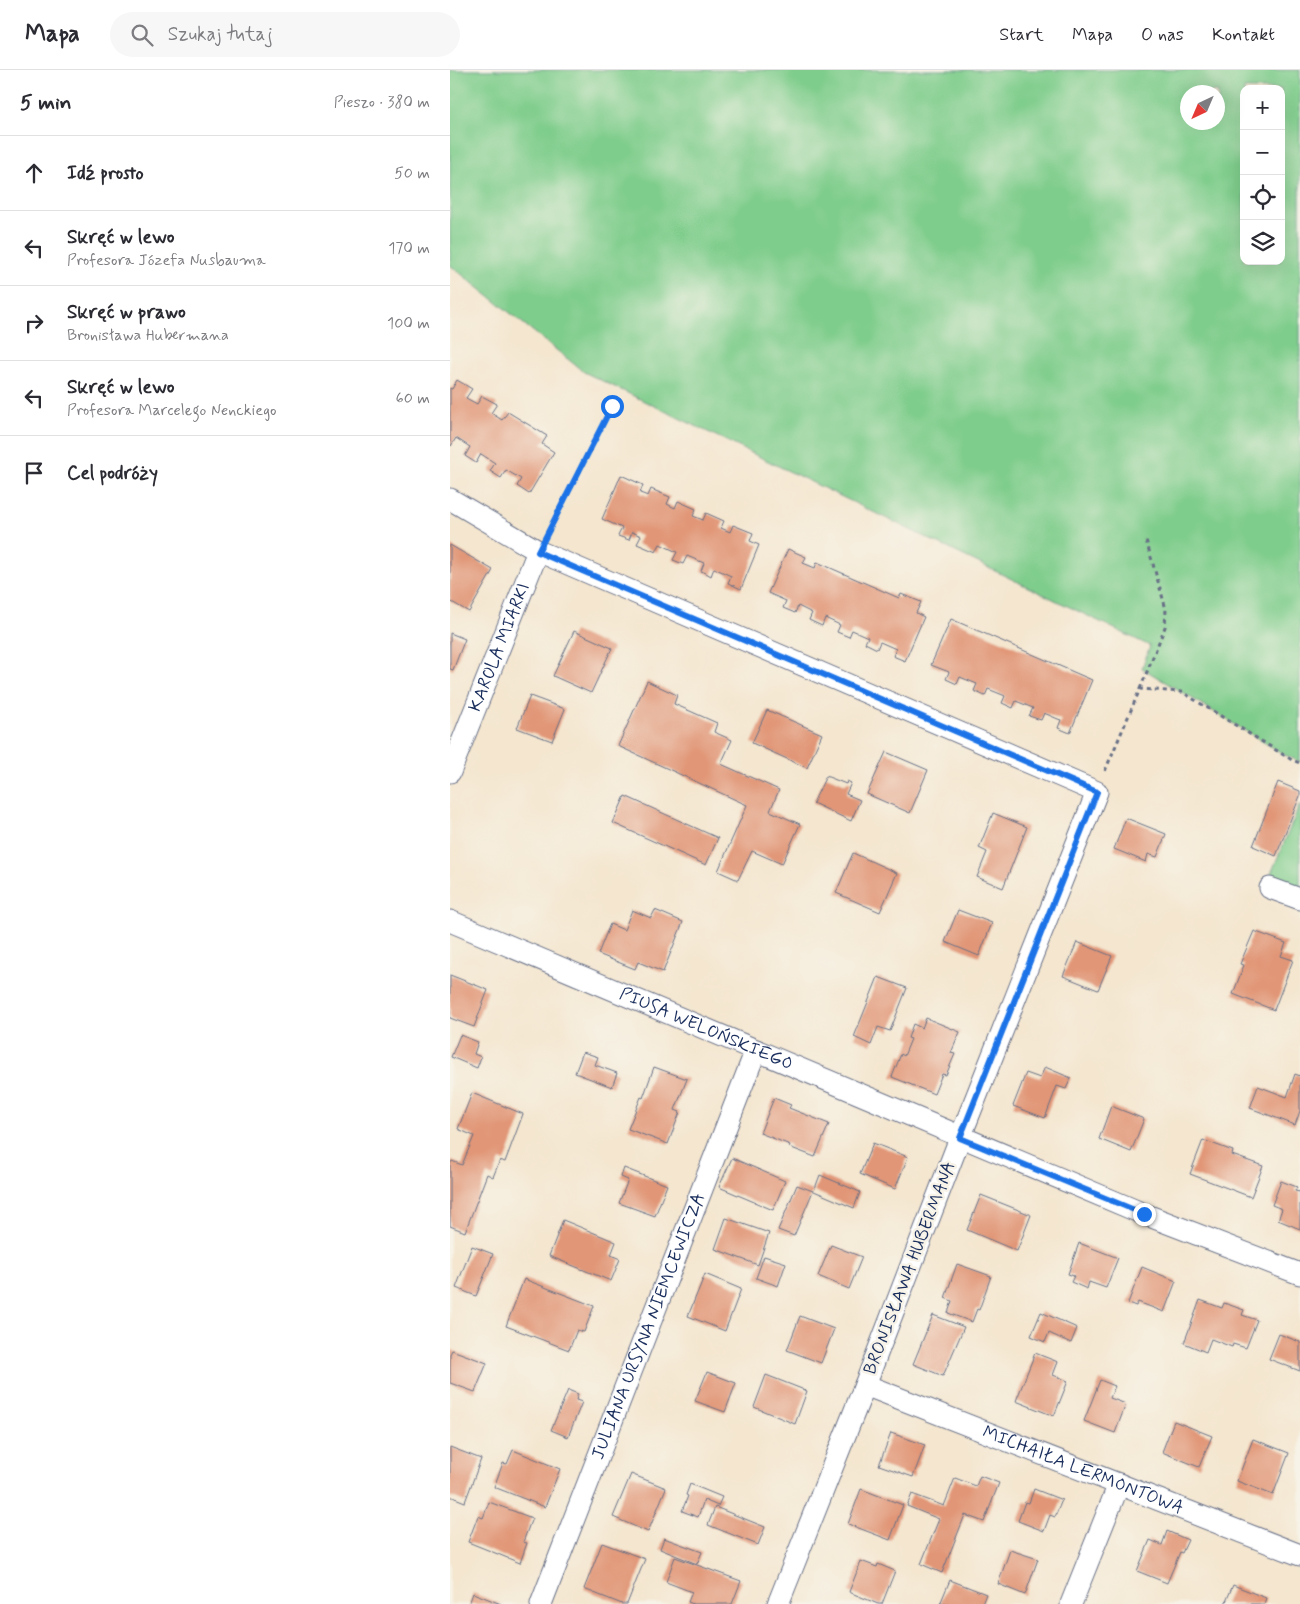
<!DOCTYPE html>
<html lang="pl">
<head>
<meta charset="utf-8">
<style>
  :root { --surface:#fff; --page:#f7f7f7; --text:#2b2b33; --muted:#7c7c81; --line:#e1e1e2 }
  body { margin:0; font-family:Mynerve,sans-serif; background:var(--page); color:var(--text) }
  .controls { position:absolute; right:15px; top:15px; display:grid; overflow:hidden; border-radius:10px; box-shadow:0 5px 20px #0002 }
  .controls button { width:45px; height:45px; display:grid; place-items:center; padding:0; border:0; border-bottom:1px solid var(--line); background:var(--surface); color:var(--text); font:25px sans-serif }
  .compass { position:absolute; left:730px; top:15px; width:45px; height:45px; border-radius:50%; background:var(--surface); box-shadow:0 5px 20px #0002; rotate:224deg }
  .stop { position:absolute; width:15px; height:15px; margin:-11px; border:4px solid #1a73e8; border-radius:50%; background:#fff }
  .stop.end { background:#1a73e8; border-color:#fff; box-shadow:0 1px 5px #0008 }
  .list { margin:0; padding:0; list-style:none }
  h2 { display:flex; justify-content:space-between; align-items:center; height:65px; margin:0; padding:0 20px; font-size:21px }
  h2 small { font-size:16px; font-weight:400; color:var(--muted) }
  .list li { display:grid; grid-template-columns:32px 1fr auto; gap:15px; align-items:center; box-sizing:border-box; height:75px; padding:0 20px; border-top:1px solid var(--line) }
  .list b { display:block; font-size:19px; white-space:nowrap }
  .list p { margin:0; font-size:16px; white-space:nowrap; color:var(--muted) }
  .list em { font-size:16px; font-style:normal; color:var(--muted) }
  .icon { flex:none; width:28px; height:28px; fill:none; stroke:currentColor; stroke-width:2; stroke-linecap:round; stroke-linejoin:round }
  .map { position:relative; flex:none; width:850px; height:1534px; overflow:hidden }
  header { display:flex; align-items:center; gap:30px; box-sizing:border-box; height:70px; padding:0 25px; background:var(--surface); border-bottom:1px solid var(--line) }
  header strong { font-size:24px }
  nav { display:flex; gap:28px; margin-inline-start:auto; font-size:18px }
  .search { width:350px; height:45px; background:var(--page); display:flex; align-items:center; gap:12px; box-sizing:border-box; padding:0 18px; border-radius:28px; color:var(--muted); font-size:19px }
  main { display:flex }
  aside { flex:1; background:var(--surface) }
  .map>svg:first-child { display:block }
</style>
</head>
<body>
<header>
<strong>Mapa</strong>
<div class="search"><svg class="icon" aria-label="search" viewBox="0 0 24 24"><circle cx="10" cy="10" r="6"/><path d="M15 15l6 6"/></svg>Szukaj tutaj</div>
<nav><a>Start</a><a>Mapa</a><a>O nas</a><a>Kontakt</a></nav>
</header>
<main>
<aside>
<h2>5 min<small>Pieszo · 380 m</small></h2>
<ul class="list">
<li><svg class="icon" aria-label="ahead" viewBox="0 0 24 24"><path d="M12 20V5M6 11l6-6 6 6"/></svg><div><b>Idź prosto</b></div><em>50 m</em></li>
<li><svg class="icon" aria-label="left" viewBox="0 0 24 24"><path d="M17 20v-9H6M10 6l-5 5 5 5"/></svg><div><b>Skręć w lewo</b><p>Profesora Józefa Nusbauma</p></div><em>170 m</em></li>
<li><svg class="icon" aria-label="right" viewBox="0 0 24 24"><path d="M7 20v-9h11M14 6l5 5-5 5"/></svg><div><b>Skręć w prawo</b><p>Bronisława Hubermana</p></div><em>100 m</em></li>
<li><svg class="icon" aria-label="left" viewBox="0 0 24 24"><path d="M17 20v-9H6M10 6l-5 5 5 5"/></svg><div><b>Skręć w lewo</b><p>Profesora Marcelego Nenckiego</p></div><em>60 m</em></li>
<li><svg class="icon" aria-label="arrive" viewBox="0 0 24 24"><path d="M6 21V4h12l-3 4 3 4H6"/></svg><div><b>Cel podróży</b></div></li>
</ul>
</aside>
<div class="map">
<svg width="850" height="1534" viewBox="0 0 850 1534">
  <rect width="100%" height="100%" fill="#f7f3e8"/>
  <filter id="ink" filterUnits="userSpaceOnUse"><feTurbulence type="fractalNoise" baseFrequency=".02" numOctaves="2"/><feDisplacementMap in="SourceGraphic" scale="10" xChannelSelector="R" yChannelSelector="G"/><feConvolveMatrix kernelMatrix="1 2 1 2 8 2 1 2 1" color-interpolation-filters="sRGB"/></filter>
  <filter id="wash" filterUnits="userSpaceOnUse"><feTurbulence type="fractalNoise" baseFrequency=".0096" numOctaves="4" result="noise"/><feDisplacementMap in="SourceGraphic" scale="20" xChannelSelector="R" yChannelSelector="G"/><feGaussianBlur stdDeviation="1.12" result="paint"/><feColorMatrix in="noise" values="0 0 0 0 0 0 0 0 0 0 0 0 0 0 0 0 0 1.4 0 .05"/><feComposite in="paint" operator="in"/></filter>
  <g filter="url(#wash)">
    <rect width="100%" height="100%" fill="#f4e6cf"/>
    <g fill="#7fcd8c" stroke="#4d7e75" fill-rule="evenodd">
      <path d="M0,0H850V692L835,685L692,598L700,576L134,302L0,195ZM794,19H831V191H794ZM738,22H768V52H738Z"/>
      <polygon points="850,734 850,818 820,806"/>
    </g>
    <g id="blocks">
      <g fill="#e19677">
        <polygon points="7,310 22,319 16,328 27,334 32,326 47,334 41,343 52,350 58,342 97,366 92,374 104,382 79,424 67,416 71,409 56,400 51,408 40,401 45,393 31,384 26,393 15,386 20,377 6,368 1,376 0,375 0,318 2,319"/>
        <polygon points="171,405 193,415 190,423 198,426 201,419 220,427 217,434 225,438 228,431 246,439 243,446 253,450 256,443 274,451 271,458 280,462 283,455 303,463 300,471 309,475 291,519 278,513 281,506 264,498 261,506 256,503 251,501 254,493 237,486 233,494 223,490 227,482 210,474 206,482 187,474 191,466 182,462 179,470 168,466 172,458 152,449"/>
        <polygon points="0,475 43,500 19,542 0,531"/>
        <polygon points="338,479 356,487 353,493 365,498 367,492 449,528 451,524 471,532 466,543 474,547 455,591 443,586 446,579 430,572 427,579 415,573 418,567 402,560 399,567 387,562 390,555 375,548 372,556 359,550 362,543 348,536 345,543 333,538 336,531 318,523"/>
        <polygon points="501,549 642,610 620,663 608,658 611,650 608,649 594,643 591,650 579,646 583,638 566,631 563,638 552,633 555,626 553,625 538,619 535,626 524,621 527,614 510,607 507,614 496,609 499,602 481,595"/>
        <polygon points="124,561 162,578 141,623 103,606"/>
        <polygon points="0,563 15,569 3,600 0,599"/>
        <polygon points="197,611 227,625 224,634 267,653 264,662 282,670 271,694 329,720 320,741 350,754 332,794 302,781 288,810 268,801 297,735 168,676"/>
        <polygon points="80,626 115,639 102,671 67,658"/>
        <polygon points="317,640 372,664 357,698 302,673"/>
        <polygon points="436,682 478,700 460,743 417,724"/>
        <polygon points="376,706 396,714 397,711 401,713 396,724 410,730 401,751 363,733"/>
        <polygon points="828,712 850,721 850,726 826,786 803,776"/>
        <polygon points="175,726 268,768 256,795 163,753"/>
        <polygon points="543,743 577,757 553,818 527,807 537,782 529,778"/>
        <polygon points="676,748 716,764 707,787 698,784 696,792 664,779"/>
        <polygon points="403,783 447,803 430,842 386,823"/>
        <polygon points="182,840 201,848 205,840 233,852 213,902 188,892 185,899 148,884 160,854 174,860"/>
        <polygon points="508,840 542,853 529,886 495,872"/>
        <polygon points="804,861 836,873 831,886 843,890 824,940 783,924 794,895 790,894"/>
        <polygon points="627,872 662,886 648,920 613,906"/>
        <polygon points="0,905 38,920 24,957 0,948"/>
        <polygon points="428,907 457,918 440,961 428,957 421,975 404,967"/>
        <polygon points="476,948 510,962 501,983 505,984 496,1005 492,1004 484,1024 442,1007 451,984 454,986 461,969 458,968 463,954 472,958"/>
        <polygon points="10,965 28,972 24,984 31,987 27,998 1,987"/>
        <polygon points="133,982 148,987 145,995 167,1003 162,1017 125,1003"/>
        <polygon points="204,997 237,1009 225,1040 230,1042 218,1074 178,1059 191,1027 193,1028"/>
        <polygon points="595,997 621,1008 616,1019 607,1016 595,1048 563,1036 576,1003 590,1008"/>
        <polygon points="845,1004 850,1006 850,1041 845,1055 800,1038 808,1016 837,1027"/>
        <polygon points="22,1023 73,1044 55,1092 50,1090 43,1107 37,1104 15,1162 0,1156 0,1094 2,1091 12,1095 24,1066 8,1059"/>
        <polygon points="324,1028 341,1035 339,1038 379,1054 365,1087 339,1077 340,1075 310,1063"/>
        <polygon points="661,1036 694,1049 681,1082 649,1069"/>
        <polygon points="753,1070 783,1081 782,1085 813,1096 801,1127 740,1104"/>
        <polygon points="423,1073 458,1087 445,1119 410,1104"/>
        <polygon points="282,1088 335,1111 323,1140 269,1117"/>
        <polygon points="174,1098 217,1115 205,1146 169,1133 178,1110 171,1107"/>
        <polygon points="370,1105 410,1122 404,1138 364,1121"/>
        <polygon points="831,1111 847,1117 845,1121 850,1122 850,1159 828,1150 832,1139 822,1135"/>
        <polygon points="347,1115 363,1121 344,1166 328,1160"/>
        <polygon points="531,1125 581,1145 567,1181 517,1160"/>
        <polygon points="276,1148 319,1163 308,1195 265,1179"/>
        <polygon points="113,1150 166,1172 161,1185 170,1189 161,1211 99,1186"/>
        <polygon points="629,1173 668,1188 656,1218 639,1212 637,1219 621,1212 624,1206 618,1204"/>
        <polygon points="381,1175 412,1187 399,1219 368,1206"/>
        <polygon points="22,1176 43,1184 26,1226 6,1218"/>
        <polygon points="314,1186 336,1193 328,1216 306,1208"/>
        <polygon points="507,1194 541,1206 529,1240 527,1239 522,1252 498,1243 502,1231 495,1228"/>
        <polygon points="692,1197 726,1211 714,1242 688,1232 686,1236 678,1233"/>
        <polygon points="255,1204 291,1219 275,1261 238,1246"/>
        <polygon points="74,1209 144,1236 134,1262 127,1260 119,1280 56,1256"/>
        <polygon points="750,1230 772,1238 774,1233 794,1240 792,1245 807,1250 796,1278 783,1274 782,1277 761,1269 756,1282 734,1273"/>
        <polygon points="591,1242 627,1258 621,1273 599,1263 595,1272 581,1266"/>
        <polygon points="483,1245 514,1257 493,1306 463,1294"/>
        <polygon points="350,1246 384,1259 371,1293 337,1280"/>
        <polygon points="829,1264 850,1272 850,1301 819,1289"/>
        <polygon points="2,1280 37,1293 25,1322 0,1313 0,1284"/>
        <polygon points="585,1283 608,1292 603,1305 618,1311 604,1346 566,1331"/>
        <polygon points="257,1302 286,1313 275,1342 245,1331"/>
        <polygon points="316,1305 357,1321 345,1354 304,1337"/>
        <polygon points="650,1310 665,1316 660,1328 676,1334 665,1363 634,1351"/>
        <polygon points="118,1320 128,1324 126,1330 132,1332 118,1367 101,1360"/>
        <polygon points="724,1351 762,1366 749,1397 712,1382"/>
        <polygon points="441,1363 475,1375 463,1407 429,1395"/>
        <polygon points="803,1369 839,1383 823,1425 787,1411"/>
        <polygon points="0,1377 31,1389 15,1432 0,1426"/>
        <polygon points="63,1380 110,1399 95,1437 44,1417 53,1393 57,1394"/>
        <polygon points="181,1404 216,1418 198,1462 163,1447"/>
        <polygon points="530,1406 549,1413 534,1452 515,1445 492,1503 471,1494 489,1449 457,1436 462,1424 494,1436 505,1408 526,1416"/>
        <polygon points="240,1414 272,1427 268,1436 254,1430 248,1447 232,1441 238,1426 236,1425"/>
        <polygon points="411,1419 453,1435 440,1470 398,1454"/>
        <polygon points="584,1419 612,1430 605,1447 600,1445 594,1461 568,1451 575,1432 579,1433"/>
        <polygon points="39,1432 82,1448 73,1472 77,1473 70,1493 18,1472 28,1446 33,1448"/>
        <polygon points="265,1437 315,1457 308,1475 258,1455"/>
        <polygon points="717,1461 738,1470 732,1483 730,1482 717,1513 687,1501 700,1470 712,1475"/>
        <polygon points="214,1468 252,1482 247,1494 210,1479"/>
        <polygon points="152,1473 195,1489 177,1534 172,1534 134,1519"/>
        <polygon points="560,1480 588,1489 575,1525 548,1514"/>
        <polygon points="225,1487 291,1511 282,1534 243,1534 238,1532 242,1522 216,1512"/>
        <polygon points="411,1491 427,1497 428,1494 445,1501 432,1534 428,1534 399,1522"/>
        <polygon points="500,1510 536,1524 532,1534 490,1534"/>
        <polygon points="783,1515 816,1528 814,1534 775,1534"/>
        <polygon points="23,1523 51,1534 19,1534"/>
      </g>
    </g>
  </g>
  <g filter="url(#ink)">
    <use href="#blocks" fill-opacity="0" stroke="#676f86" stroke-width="1"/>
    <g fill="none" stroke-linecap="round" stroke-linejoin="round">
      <g stroke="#676f86" stroke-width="23">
        <g id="street">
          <polyline points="0,429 88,481 647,722 510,1068 415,1315 328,1534"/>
          <path id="s1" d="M0,702L88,481"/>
          <polyline points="820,818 850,829"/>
          <path id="s2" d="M0,851L694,1144L850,1204"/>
          <path id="s3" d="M415,1315L850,1485"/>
          <path id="s4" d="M91,1534L306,980"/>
          <polyline points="621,1534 669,1414"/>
        </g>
      </g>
      <g stroke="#676f86" stroke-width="3" stroke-dasharray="4 4" stroke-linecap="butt">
        <polyline points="99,461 162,336"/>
        <polyline points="690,619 715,557 716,539 696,470"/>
        <polyline points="655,701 690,619 732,622 842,690 850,693"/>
      </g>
      <use href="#street" stroke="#fff" stroke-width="21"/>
    </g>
  </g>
  <g fill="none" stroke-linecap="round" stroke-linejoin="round" filter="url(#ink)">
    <polyline stroke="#1a73e8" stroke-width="6" points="162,336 88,482 647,722 510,1068 694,1144"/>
  </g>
  <g text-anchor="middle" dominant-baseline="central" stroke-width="5" stroke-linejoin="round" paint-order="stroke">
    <g font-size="18" fill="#1b2f5e" stroke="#f7f3e8">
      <text stroke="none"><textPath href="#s1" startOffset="134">KAROLA MIARKI</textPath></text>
      <text stroke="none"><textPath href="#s2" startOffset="278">PIUSA WELOŃSKIEGO</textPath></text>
      <text transform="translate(460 1198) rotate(-69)">BRONISŁAWA HUBERMANA</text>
      <text stroke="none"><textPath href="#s4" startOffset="298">JULIANA URSYNA NIEMCEWICZA</textPath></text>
      <text stroke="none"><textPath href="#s3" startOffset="234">MICHAIŁA LERMONTOWA</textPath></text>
    </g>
  </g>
</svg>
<div class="controls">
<button>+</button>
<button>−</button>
<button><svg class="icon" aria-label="locate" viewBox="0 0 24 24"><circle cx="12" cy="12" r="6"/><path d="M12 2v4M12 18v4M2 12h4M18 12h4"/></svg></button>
<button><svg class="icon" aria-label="layers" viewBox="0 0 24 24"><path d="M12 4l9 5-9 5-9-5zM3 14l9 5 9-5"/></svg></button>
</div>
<svg class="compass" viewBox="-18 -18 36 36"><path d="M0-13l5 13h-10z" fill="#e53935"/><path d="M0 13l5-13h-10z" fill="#7c7c81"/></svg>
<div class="stop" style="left:162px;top:336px"></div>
<div class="stop end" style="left:694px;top:1144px"></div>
</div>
</main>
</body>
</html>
